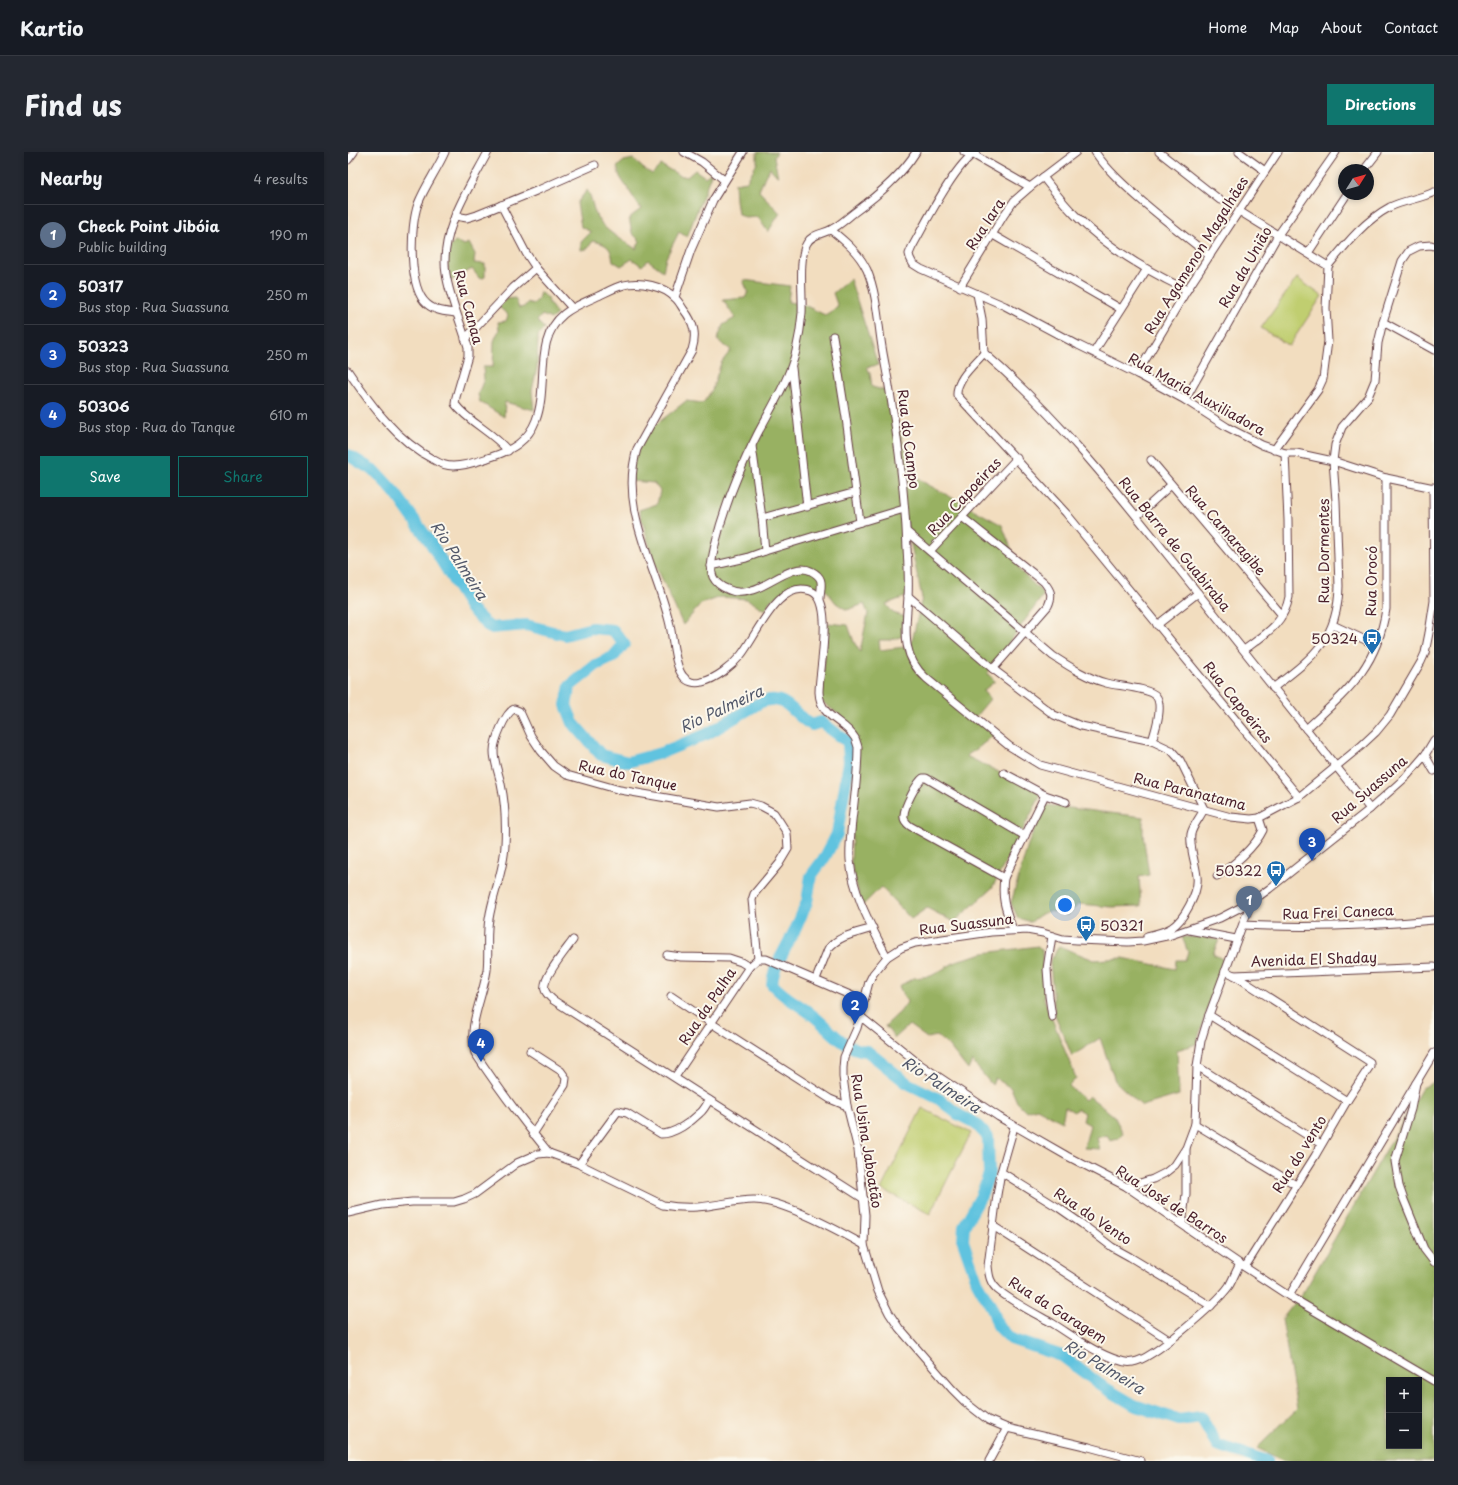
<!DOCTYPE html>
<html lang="en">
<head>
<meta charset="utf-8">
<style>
  :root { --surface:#171b24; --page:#242831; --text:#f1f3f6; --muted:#9ea1a6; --line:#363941; --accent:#0f766e }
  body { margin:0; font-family:"Playpen Sans",sans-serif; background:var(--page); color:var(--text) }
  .controls { position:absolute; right:12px; bottom:12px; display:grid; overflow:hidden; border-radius:0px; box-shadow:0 2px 6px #0003 }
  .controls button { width:36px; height:36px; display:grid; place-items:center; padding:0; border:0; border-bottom:1px solid var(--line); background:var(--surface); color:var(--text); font:20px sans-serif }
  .compass { position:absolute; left:990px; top:12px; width:36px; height:36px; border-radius:50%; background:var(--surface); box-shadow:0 2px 6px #0003; rotate:53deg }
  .you { position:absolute; left:717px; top:753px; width:14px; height:14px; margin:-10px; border:3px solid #fff; border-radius:50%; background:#1a73e8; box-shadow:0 0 0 6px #1a73e833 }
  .badge { display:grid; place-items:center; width:26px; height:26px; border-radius:50%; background:var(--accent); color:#fff; font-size:13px; font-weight:700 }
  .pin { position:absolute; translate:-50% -33px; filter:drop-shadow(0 1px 2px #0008) }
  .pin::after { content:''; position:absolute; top:21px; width:14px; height:12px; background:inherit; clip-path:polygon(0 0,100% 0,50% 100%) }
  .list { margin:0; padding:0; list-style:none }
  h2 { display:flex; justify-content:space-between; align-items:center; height:52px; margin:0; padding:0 16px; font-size:17px }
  h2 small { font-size:13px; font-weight:400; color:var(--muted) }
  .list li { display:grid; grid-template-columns:26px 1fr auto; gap:12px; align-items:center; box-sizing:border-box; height:60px; padding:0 16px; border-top:1px solid var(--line) }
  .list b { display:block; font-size:15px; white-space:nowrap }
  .list p { margin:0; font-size:13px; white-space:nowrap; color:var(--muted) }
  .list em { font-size:13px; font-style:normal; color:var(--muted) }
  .actions { display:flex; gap:8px; padding:12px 16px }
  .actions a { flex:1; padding:9px 0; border:1px solid var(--accent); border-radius:0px; text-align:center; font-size:14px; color:var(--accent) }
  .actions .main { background:var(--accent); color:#fff }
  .map { position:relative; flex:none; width:1086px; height:1309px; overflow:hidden; border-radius:0px }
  header { display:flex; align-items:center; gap:24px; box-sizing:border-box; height:56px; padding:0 20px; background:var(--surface); border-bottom:1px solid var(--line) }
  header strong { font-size:19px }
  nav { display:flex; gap:22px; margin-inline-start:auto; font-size:14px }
  .intro { display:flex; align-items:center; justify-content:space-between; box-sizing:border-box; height:96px; padding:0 24px }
  h1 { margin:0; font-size:28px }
  .button { padding:10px 18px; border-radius:0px; background:var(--accent); color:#fff; font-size:14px; font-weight:700 }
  main { display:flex; gap:24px; padding:0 24px }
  aside { flex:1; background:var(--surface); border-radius:0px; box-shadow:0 2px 6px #0003 }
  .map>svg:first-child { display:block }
</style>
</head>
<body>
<header>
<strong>Kartio</strong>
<nav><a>Home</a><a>Map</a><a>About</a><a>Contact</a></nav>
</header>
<div class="intro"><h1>Find us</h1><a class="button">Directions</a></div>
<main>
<aside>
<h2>Nearby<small>4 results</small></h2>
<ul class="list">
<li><span class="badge" style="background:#5c6f8a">1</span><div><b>Check Point Jibóia</b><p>Public building</p></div><em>190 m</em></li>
<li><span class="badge" style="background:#1a4fb4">2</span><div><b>50317</b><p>Bus stop · Rua Suassuna</p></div><em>250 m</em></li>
<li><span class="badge" style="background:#1a4fb4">3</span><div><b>50323</b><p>Bus stop · Rua Suassuna</p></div><em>250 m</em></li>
<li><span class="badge" style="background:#1a4fb4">4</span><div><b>50306</b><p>Bus stop · Rua do Tanque</p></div><em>610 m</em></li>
</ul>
<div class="actions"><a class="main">Save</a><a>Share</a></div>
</aside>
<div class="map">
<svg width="1086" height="1309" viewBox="0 0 1086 1309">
  <rect width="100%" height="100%" fill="#fbf7ec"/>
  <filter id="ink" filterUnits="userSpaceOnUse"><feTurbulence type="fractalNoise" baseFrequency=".025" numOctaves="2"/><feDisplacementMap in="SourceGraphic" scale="8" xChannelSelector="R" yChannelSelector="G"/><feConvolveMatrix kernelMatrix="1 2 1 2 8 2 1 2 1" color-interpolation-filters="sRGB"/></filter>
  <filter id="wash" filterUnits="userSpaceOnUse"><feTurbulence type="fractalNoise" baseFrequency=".012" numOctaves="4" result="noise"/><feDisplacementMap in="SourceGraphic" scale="16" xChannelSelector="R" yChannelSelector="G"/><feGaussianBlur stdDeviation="0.9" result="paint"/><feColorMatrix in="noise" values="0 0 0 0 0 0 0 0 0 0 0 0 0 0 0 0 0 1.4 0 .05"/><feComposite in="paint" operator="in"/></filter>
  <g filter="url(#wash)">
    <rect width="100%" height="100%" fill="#f2ddbf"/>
    <g fill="#c0ce70" stroke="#85764e">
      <polygon points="949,126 974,144 941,194 913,176"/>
      <polygon points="574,956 623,981 582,1062 533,1037"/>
    </g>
    <g fill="#98b162" stroke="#716846" fill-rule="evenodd">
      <polygon points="409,0 429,0 426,5 430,25 422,16 417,24 411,39 432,61 420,80 410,65 398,66 390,62 388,48 387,31 399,29 409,11"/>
      <path d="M285,7L296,17L304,22L313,13L331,23L339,25L347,18L357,25L364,20L339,85L331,80L318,106L315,119L300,108L294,114L284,107L273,114L265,109C263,95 259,92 245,89L239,97L233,98V90L243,80L233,75L229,51L239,38C245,47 244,56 249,65C256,79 275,88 288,97L292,89L284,81L281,66L293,57L272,25L269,15L276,9Z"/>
      <path d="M107,89L116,93L121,91L127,102L126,111L137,112V125L132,127L124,117L102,129C100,119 98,106 101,97C102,94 105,91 107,89Z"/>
      <path d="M502,127L530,213L519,215L522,221L524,235L539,239L566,325L654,373L672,419L696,442L639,521L647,529L635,539L642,547L627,565L647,582L630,596L618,604L694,641L644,736L606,770L579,756L563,767L533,735L514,754L503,712L507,586L490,562L473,549L480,471L500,473L506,490L512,500L520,461L516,452L499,458L488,451L478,438L451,432L422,449L417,458L399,447L373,445L353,452L335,473L306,409L291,358L309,352L312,339L306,331L284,329L285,311L297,281L338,249L355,251L364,238L373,211L383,198L369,188L375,173L387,166L375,148L397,146L400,140L395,128L442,134L440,150L454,152L477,163L490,155L485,141ZM557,364L574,446L561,502L556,495L532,498L531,488H542L559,483L558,465L545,461L538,452L560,444Z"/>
      <polygon points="192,140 200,146 201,151 209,162 203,167 194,163 189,169 196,176 190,184 189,215 184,239 186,258 157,250 156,265 132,250 130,242 136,227 135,215 145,215 146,189 151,178 150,170 158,169 160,163 151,155 158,147 167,146 171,156 176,155 180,150 185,153 190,147"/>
      <path d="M697,653L795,665V682L801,723L791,725L793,754L764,755L731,752L719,763C700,758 699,757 683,770L670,766L663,751L681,690Z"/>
      <polygon points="834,785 858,785 871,788 865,802 876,808 848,892 829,898 831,943 794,954 767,929 752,886 724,904 707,863 702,810 711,794 746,808 775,806 827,817 828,808 837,808 840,800"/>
      <polygon points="690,794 694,798 696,847 728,926 721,934 737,948 741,944 766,964 775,981 770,987 762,989 759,983 749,986 752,997 736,996 742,973 735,969 737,961 729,957 726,960 717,955 714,970 689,956 678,959 669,950 663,936 647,926 644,933 624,909 620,918 601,894 589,884 579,886 561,873 547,886 537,874 552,860 560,849 555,843 551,834 566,826 583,824 611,808 636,801"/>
      <path d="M1086,930V1309H936L909,1296L949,1257L934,1167L957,1138L1074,936ZM1041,1228H1071V1294H1041Z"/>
    </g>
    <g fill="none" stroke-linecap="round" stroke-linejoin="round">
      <path stroke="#60c3df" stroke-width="12" d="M0,303L28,320L48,342L82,390L123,457L142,476L178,473L217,483L244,476L265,478L276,492L265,505L248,513L222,534L218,553L225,571L253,603L280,610L313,601L359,582L413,550C440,541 443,562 464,573L473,570L500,590L501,610L489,682L477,705L463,724L459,750L448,776L428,814L425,825L424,832C436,846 449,851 463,862C481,875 495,898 519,899L559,931L591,947L611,963L627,971L640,985L641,1022L633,1044L616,1074L615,1089L630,1132L644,1156L650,1174L663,1187L714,1204L754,1234L786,1253L831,1268L853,1265L869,1293L919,1309"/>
    </g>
  </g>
  <g filter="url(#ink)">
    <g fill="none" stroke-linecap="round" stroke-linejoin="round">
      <g stroke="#633c41" stroke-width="9">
        <g id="minor">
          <path d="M97,0C89,18 77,34 70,52C62,74 60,136 79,152C87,159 98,160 108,161"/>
          <path d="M140,0C121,36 91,80 98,122C102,147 113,171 120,195V204L108,245L107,252C121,271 145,280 160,299"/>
          <polyline points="336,0 354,10 376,28"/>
          <polyline points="616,0 624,2 682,35"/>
          <path d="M628,0C607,12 577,72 564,95L561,102L562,106L565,112L573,117L657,154L730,193L789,222L837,248L879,275L914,293L937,301H948L985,309L1038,326L1086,336"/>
          <path d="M747,0C760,19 777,34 794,49C816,68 839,86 862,104"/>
          <polyline points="811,0 872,48"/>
          <polyline points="891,0 917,19"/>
          <polyline points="0,8 6,0"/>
          <polyline points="1016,18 1030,0"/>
          <path d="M695,25C705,38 715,51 727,63C758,95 799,119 839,138"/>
          <polyline points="153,53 178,101 188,116 224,156"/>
          <polyline points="891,59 980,114"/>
          <polyline points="107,64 119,66 129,63 188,39 247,13"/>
          <path d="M483,78C497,89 511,101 519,118C529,142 530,170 534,195C536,208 539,221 541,234C550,287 557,342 559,396C560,412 561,429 560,445C558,476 552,503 578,526L661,594L692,613L883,665L903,667L911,666L951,645L1013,594L1028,580L1042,563L1073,510L1077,501L1081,481L1086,449L1085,335"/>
          <polyline points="645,83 773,157"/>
          <polyline points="960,101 999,42"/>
          <path d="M980,114C998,92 1016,69 1042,55C1056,48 1072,47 1086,40"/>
          <polyline points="612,135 656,63 666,49 682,35 728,0"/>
          <path d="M629,142L634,167L636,201C708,263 767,337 826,411C892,493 956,575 1022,657"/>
          <polyline points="327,145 343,98 365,48 395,0"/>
          <polyline points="1035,170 1086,198"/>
          <polyline points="485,184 498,266 512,370"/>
          <polyline points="117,187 165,136 188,116"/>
          <polyline points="746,200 799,117"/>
          <path d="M636,201C626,213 608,227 609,243L718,361L951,645"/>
          <polyline points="444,216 459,355"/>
          <path d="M0,219C23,253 49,289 86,308C91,311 99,314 105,314C118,314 131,309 143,305C164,298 180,289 188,268C201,234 185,187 216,162C226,154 237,150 248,145C257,141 267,135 276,133C292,129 316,134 327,146C331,149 333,154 336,158C346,171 349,182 344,198L289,297C271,357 307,412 321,469C325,483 326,514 335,524C339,530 347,532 354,530C368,527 384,514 393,503C409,483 431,426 463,439C487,448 471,518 471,540C472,566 496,568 507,586C508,588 509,592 510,595C510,619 507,644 504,668C503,682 501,695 502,708C505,743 524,775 539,805"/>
          <polyline points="789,222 839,138 930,0"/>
          <polyline points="837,248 930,83 988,0"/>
          <polyline points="404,294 414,366 417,399"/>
          <polyline points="926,298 970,238 975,227 980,189 978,156 980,114"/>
          <polyline points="803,308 934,463"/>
          <polyline points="789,364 823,333"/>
          <path d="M614,365L696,430C703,439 705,443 700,454L645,517"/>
          <polyline points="414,366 508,340"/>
          <path d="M559,380L705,504C722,515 739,526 758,531C769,534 802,536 808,544C816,554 807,579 804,589"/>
          <polyline points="582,399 669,306"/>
          <polyline points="363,414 398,406 417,399 556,357"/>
          <path d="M560,444L645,517L706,563L733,574L804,589L823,598L832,608L856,657C852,666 845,673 843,682C841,696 848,711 849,725C851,740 836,768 823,776C816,780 807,782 799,784"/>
          <path d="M472,446C473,433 477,426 463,419C446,410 421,434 404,438C396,441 387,441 379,437C374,435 368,431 365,425C361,416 365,403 367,393C376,355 391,318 409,283C423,256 441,228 448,199C451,186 453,173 454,161C455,143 450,105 459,91C464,82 475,82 484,77C492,73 499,66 507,60C530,43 553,24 568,0"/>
          <polyline points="809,473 850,441"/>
          <polyline points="985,473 1028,493"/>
          <path d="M896,498C916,483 936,472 941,445L940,368L937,301"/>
          <path d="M925,536C964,506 990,488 991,434L988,349L985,309L987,293L994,275L1020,245L1027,228L1030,191L1035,170L1054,109L1061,99L1071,94L1083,93L1086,94"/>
          <path d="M958,577C999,539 1029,516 1038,457V326"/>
          <polyline points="1077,603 1086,619"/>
          <polyline points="656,621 697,643 718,650"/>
          <path d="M869,724C885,714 907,695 915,678L911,666"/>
          <path d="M656,726L562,674C558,671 555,668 556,663C556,655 569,630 575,626H578L677,684"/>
          <path d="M895,773C959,776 1023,774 1086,768"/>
          <path d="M665,778C658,758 653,748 656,726L697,643"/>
          <polyline points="841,778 888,787"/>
          <path d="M225,788C218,798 193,827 197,838C198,842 202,845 205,848L516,1047"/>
          <polyline points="319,803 333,805 381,806 393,810 401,815"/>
          <polyline points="877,819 886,823 1022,910 1022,914 999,949 967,1004 897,1115"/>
          <polyline points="886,823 1086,815"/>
          <path d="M468,827L480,797C491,783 509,781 525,776"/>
          <polyline points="323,844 363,871 482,947 499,954"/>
          <polyline points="861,863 945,915 999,949"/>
          <polyline points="512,864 570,911 651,965 719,1004 779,1035 892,1112 941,1144 1086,1229"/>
          <polyline points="704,865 701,844 699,817 704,784"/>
          <polyline points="182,899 213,919 218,926 217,933 185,982"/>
          <polyline points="1086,901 1068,931 1063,957 1047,1009 1051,1034 1056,1048 1076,1097 1086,1110"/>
          <polyline points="849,914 973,992"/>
          <polyline points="327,925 401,815 410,807 418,807 516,849"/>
          <polyline points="847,972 948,1033"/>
          <path d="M666,975L653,1020L649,1043L640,1114C641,1124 642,1131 650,1138C666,1151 686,1161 704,1171C725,1184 747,1201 770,1208C775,1210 780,1211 785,1210C804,1208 869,1151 881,1134C885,1127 888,1119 892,1112"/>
          <path d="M201,1001C175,969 150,936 127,901C119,873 135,846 139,818C141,801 138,784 141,767C145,741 156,719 157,693C158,674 157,650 153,632C151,622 146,610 146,599C146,589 157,561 166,557L171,559L173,562L183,584L193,599L206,614L219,623L272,638L371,655L402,651L413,654L426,661L432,670L439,681L440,697L431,712L406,742L404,748L410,807"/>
          <path d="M231,1012L270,959L279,961L313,982C326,982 343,970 352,961C356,958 359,952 361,948"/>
          <polyline points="653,1020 711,1056 734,1072 764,1095 782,1105 863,1154"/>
          <polyline points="779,1035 805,1027 817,1021 827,1013 838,996 847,972 849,914 853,889 861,863 903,750"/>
          <path d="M0,1061L34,1053L64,1050H106L116,1047L127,1042L169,1011L190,1002L201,1001L231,1012L315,1053C326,1055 337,1056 349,1055C368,1054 387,1048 406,1048C434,1048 491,1079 516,1093"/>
          <polyline points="834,1072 838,1042 838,997"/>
          <polyline points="645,1074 821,1188"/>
          <polyline points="941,1144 1068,931"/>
          <polyline points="641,1309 659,1276"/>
          <polyline points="793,1309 741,1295 659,1276 640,1268 617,1250 604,1237 551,1176 541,1161 530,1139 516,1093 517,1063 510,998 499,954 495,925 495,916 496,905 509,876 521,830 525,822 539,805 553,796 567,791 643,780 679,778 695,781 715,787 729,788 780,790 795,789 823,783 872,766 903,750 921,737 1022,657 1058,625 1077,603 1086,588"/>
        </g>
      </g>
      <use href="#minor" stroke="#fff" stroke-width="7"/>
    </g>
  </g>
  <defs>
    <g id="bus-pin" transform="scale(1)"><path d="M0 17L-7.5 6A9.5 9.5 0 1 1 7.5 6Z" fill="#1f6fb2" stroke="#fbf7ec"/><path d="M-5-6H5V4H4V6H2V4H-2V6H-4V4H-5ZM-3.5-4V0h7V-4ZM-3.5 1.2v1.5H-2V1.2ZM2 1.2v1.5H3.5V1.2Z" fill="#fff"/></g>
  </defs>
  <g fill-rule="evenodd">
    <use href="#bus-pin" x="1024" y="486"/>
    <use href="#bus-pin" x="928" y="718"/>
    <use href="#bus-pin" x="738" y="773"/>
  </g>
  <g text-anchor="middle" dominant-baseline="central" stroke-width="4" stroke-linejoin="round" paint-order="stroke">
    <g font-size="14" fill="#4a1f2b" stroke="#fbf7ec">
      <text transform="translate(637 72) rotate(-57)">Rua Iara</text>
      <text transform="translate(848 103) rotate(-58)">Rua Agamenon Magalhães</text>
      <text transform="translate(897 115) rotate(-60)">Rua da União</text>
      <text transform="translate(121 155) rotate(75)">Rua Canaa</text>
      <text transform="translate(849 242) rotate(29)">Rua Maria Auxiliadora</text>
      <text transform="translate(561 287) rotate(83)">Rua do Campo</text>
      <text transform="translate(616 344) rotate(-47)">Rua Capoeiras</text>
      <text transform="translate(878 378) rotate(49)">Rua Camaragibe</text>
      <text transform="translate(827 392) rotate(51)">Rua Barra de Guabiraba</text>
      <text transform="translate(975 399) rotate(-90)">Rua Dormentes</text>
      <text transform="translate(1023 429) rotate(-89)">Rua Orocó</text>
      <text transform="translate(890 550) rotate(51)">Rua Capoeiras</text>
      <text transform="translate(280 623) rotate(12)">Rua do Tanque</text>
      <text transform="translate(1021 637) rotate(-41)">Rua Suassuna</text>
      <text transform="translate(842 639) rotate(14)">Rua Paranatama</text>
      <text transform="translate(990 760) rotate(-2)">Rua Frei Caneca</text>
      <text transform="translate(618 772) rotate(-7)">Rua Suassuna</text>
      <text transform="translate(966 807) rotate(-2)">Avenida El Shaday</text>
      <text transform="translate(359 854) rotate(-56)">Rua da Palha</text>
      <text transform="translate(519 989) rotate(81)">Rua Usina Jaboatão</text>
      <text transform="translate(951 1002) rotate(-58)">Rua do vento</text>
      <text transform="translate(824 1052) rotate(33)">Rua José de Barros</text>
      <text transform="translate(745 1064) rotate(34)">Rua do Vento</text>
      <text transform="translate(710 1158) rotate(32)">Rua da Garagem</text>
    </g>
    <g font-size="14" fill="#4a1f2b" stroke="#fbf7ec" text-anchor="end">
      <text x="1010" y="486">50324</text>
      <text x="914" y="718">50322</text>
      <text x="752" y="773" text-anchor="start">50321</text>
    </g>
    <g font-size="15" font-style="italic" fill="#52586a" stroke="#fbf7ec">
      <text transform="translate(112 408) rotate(57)">Rio Palmeira</text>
      <text transform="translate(373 556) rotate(-25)">Rio Palmeira</text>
      <text transform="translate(594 932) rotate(33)">Rio Palmeira</text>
      <text transform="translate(757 1214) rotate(31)">Rio Palmeira</text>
    </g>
  </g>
</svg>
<div class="controls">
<button>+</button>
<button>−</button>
</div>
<svg class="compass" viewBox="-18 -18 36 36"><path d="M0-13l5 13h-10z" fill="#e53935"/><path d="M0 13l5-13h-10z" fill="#9ea1a6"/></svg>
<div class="you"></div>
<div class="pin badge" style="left:901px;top:767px;background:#5c6f8a">1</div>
<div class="pin badge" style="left:507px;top:872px;background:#1a4fb4">2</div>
<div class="pin badge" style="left:964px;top:709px;background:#1a4fb4">3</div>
<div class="pin badge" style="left:133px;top:910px;background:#1a4fb4">4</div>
</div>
</main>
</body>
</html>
